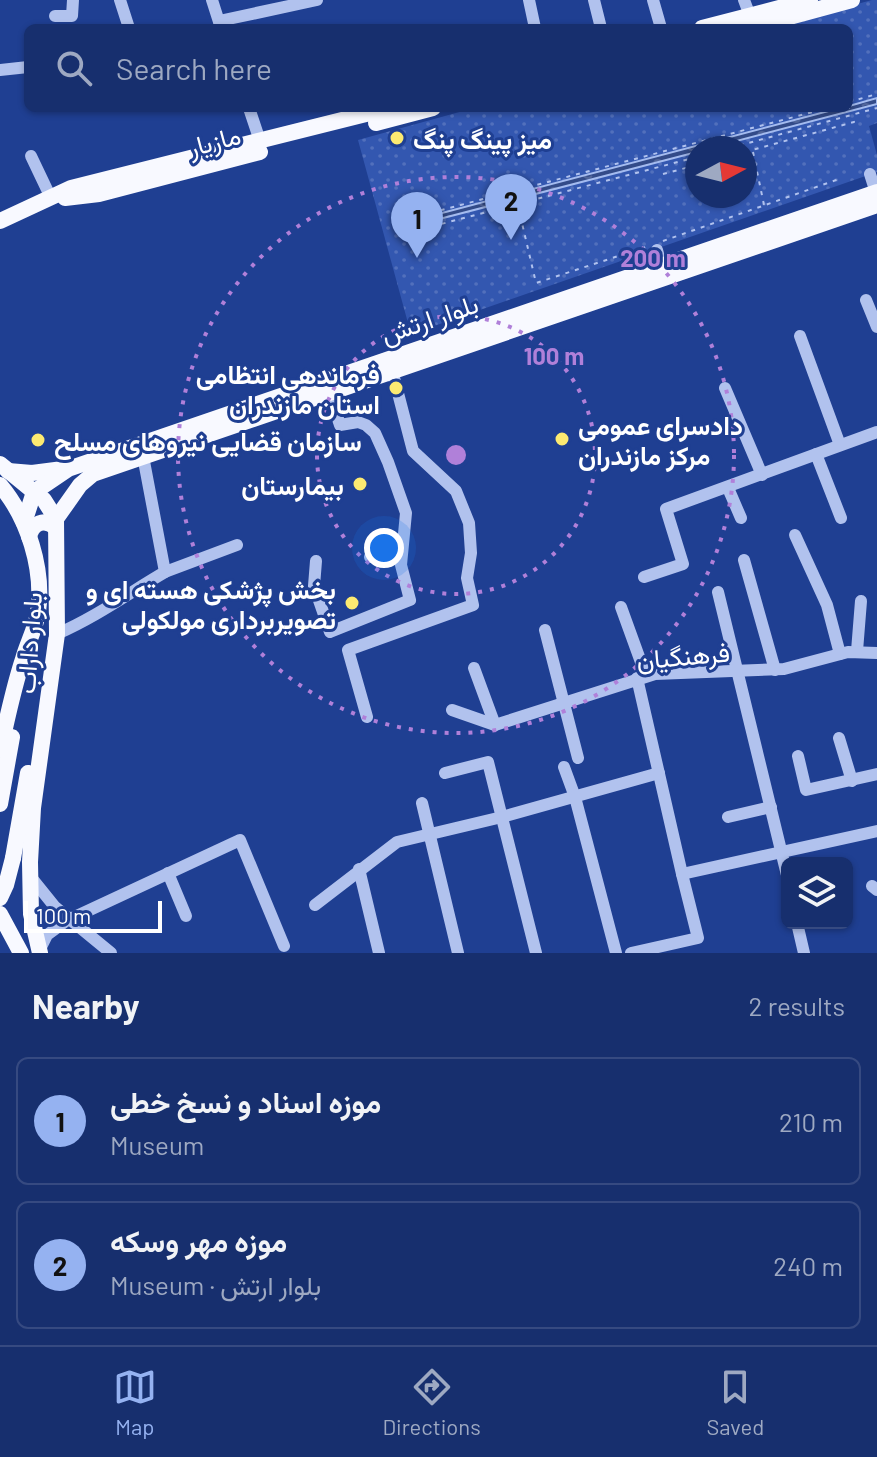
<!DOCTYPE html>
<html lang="en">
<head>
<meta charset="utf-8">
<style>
  :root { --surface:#172f6e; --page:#243b76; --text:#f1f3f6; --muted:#9ea9c2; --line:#364a81; --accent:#95b2f1 }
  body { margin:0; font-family:Barlow,Vazirmatn,sans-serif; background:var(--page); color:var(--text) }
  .controls { position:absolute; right:24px; bottom:24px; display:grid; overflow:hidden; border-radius:12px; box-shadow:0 2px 6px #0004 }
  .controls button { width:72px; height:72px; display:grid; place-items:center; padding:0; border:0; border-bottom:2px solid var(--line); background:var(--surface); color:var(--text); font:40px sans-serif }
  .compass { position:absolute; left:685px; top:136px; width:72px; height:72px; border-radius:50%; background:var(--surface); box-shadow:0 2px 6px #0004; rotate:83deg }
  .scale { position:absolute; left:24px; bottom:20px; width:138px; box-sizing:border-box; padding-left:8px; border:4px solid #fff; border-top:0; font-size:22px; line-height:28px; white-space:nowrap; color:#fff; -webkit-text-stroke:6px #1f3f92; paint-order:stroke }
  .you { position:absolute; left:384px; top:548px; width:28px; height:28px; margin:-20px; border:6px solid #fff; border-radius:50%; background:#1a73e8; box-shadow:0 0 0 12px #1a73e833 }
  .badge { display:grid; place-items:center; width:52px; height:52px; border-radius:50%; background:var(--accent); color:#111; font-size:26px; font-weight:700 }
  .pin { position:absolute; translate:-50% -66px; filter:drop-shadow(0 2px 4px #0008) }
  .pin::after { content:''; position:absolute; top:42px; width:28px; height:24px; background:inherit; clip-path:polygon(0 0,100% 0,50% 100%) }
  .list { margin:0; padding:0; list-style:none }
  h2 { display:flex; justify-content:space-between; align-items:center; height:104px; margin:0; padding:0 32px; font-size:34px }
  h2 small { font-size:26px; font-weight:400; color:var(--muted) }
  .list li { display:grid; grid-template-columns:52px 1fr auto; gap:24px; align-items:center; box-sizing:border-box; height:128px; margin:0 16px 16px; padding:0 16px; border:2px solid var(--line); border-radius:12px }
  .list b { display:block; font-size:30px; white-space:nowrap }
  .list p { margin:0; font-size:26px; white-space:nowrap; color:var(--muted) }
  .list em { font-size:26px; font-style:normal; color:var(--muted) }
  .icon { flex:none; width:44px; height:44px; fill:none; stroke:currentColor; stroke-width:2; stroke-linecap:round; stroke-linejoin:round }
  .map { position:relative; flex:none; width:877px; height:953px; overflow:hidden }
  .search { position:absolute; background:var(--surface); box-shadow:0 2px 6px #0004; left:24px; right:24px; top:24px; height:88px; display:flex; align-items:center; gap:20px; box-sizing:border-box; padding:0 28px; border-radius:12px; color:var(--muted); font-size:30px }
  .sheet { height:392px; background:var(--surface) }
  nav { display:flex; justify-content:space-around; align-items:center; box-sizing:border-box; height:112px; border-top:2px solid var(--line); background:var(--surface); font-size:22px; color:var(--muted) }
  nav a { display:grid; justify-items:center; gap:4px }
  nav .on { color:var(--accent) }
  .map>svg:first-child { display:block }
</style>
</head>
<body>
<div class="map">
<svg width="877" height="953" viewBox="0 0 877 953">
  <defs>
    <pattern id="green-dots" width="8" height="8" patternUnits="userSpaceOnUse" patternTransform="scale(2)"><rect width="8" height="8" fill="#3357b0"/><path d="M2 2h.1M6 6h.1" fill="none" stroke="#5270bc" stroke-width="1.8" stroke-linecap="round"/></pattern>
    <pattern id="water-ripples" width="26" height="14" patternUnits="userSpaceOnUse" patternTransform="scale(2)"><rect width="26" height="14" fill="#334b89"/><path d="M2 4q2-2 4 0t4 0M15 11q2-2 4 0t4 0" fill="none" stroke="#52669b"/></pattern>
  </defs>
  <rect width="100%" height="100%" fill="#1f3f92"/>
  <path fill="url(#green-dots)" fill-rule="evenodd" d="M872,0H877V123L869,126L877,155V172L411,334L358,140L474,108H849V28H769ZM697,148H745V196H697Z"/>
  <polygon fill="url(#water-ripples)" stroke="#a4bbef" stroke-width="2" points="877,98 877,104 710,148 697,148 697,152 424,223 423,218 840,108 849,108 849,106"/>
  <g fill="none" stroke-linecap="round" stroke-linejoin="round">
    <g stroke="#b1c2ee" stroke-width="2" stroke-dasharray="4 6" stroke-linecap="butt">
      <polyline points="849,102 877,94"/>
      <polyline points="730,148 877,108"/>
      <polyline points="745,152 854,122 852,116"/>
      <polyline points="753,152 764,205"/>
      <polyline points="697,157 422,229 419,216 828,108"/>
      <polyline points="663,174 697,165"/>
      <polyline points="518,206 536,283 649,246"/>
      <polyline points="663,241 839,179"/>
    </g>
    <g stroke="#b1c2ee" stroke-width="12">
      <polyline points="120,0 129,28"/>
      <polyline points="212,0 220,25"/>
      <polyline points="529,0 535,28"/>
      <polyline points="594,0 601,28"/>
      <polyline points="653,0 661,28"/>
      <polyline points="744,0 750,16"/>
      <polyline points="55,16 72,16 73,0"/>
      <polyline points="219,21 317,0"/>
      <polyline points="0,70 28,67"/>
      <polyline points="249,108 260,141"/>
      <polyline points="31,156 51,198"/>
      <polyline points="870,174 876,193"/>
      <polyline points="657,250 661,265"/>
      <polyline points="866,300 877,327"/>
      <polyline points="800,336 840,445"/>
      <polyline points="725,388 762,475"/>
      <polyline points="816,454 841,518"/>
      <polyline points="143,456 165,572 237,545"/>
      <polyline points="728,488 741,518"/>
      <polyline points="795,535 827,605 840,654"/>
      <polyline points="370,557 401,545"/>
      <polyline points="744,560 775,670"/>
      <polyline points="316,561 314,586 330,632 410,600 401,565 406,513 388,462 375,433 366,425 358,422 340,425 329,392"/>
      <polyline points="644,577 683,564 666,509 877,432"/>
      <polyline points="718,592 787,875"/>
      <polyline points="621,607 646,676"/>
      <polyline points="545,630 578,758"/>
      <path d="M57,634C96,617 129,593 165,572"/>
      <polyline points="857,651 861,601"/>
      <polyline points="474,668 495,725"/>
      <polyline points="637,678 682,874"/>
      <polyline points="452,710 495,725 655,674 784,669 848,652 877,653"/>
      <polyline points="367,717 348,650 473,605 467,578 471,553 469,523 456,491 413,451 392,370"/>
      <polyline points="839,738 852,781"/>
      <polyline points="798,756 806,790 877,774"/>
      <polyline points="564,767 575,797 616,953"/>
      <polyline points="445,773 488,762 536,953"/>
      <polyline points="422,803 458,953"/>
      <polyline points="728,817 771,807"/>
      <polyline points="359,869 379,953"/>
      <polyline points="168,873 186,916"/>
      <polyline points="30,876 55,907 111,953"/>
      <polyline points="872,886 877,890"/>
      <polyline points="315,905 397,842 502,817 659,773"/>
      <polyline points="797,923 804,953"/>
      <polyline points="39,951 47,935 66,921 240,840 284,946"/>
      <polyline points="631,953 698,938 682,874 877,831"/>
    </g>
    <g stroke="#f8f9ff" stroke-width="16">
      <polyline points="702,28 810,0"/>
      <polyline points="749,28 852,0"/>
      <polyline points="376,123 433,108"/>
      <polyline points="65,198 99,194 260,152"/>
      <polyline points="0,221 71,188 390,108"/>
      <polyline points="0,464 44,500 56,519 57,634 33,808 30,862 31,914 40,953"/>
      <polyline points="8,471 32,473 63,469"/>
      <path d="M0,485C28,518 44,569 38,612C36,628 27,644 23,659C13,689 7,720 0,750"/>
      <polyline points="56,519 80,485 93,474 877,205"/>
      <polyline points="24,523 34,492 68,469 877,192"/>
      <path d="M29,537C32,523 44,518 55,527"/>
      <polyline points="0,804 12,737"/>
      <polyline points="13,858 28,773"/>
      <polyline points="0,914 21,953"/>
    </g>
    <polyline stroke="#f8f9ff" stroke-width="16" points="0,898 6,885 13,858"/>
  </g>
  <g fill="none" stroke="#b080d9" stroke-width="4" stroke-dasharray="4 8">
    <circle cx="456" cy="455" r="139"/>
    <circle cx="456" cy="455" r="278"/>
  </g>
  <g fill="#fcea71" stroke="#1f3f92" stroke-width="3">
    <circle cx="397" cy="138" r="8"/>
    <circle cx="396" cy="388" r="8"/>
    <circle cx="562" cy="439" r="8"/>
    <circle cx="38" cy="440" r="8"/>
    <circle cx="360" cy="484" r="8"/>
    <circle cx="352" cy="603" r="8"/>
  </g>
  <g text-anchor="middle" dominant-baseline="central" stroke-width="6" stroke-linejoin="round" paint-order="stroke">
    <g font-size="26" font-weight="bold" fill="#fff" stroke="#1f3f92" text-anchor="start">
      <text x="413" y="138">میز پینگ پنگ</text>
      <text x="380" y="373" text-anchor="end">فرماندهی انتظامی<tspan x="380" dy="30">استان مازندران</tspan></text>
      <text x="578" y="424">دادسرای عمومی<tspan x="578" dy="30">مرکز مازندران</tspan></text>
      <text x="54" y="440">سازمان قضایی نیروهای مسلح</text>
      <text x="344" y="484" text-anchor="end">بیمارستان</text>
      <text x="336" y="588" text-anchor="end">بخش پژشکی هسته ای و<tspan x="336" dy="30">تصویربرداری مولکولی</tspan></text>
    </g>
    <g font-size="26" fill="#fff" stroke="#1f3f92">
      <text transform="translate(214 140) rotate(-15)">مازیار</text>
      <text transform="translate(429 318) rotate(-19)">بلوار ارتش</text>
      <text transform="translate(28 643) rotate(-86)">بلوار داراب</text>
      <text transform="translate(683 655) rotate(-5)">فرهنگیان</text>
    </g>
  </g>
  <circle cx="456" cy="455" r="12" fill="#b080d9" stroke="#1f3f92" stroke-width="4"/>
  <g font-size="24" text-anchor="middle" font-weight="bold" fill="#b080d9" stroke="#1f3f92" stroke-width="6" stroke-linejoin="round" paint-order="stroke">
    <text x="653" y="267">200 m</text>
    <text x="554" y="365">100 m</text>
  </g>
</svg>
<div class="controls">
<button><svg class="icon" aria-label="layers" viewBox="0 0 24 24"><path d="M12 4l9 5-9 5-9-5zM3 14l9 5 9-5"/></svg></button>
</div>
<svg class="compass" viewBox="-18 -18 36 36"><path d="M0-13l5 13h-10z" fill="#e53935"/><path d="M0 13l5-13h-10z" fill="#9ea9c2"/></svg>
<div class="scale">100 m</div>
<div class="you"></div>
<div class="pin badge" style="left:417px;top:258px">1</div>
<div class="pin badge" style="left:511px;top:240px">2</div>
<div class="search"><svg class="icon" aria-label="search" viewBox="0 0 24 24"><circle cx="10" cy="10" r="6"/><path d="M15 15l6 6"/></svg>Search here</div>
</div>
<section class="sheet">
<h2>Nearby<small>2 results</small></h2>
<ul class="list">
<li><span class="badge">1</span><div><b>موزه اسناد و نسخ خطی</b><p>Museum</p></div><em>210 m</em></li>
<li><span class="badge">2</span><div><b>موزه مهر وسکه</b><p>Museum · بلوار ارتش</p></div><em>240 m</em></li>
</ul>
</section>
<nav>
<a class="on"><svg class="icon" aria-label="map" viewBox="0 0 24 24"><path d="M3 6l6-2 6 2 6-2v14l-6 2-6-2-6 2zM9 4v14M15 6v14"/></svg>Map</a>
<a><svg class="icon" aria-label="directions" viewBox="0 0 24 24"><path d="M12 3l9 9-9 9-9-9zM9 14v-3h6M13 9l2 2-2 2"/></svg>Directions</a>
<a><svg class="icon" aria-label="saved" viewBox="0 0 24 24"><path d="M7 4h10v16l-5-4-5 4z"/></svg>Saved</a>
</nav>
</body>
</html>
